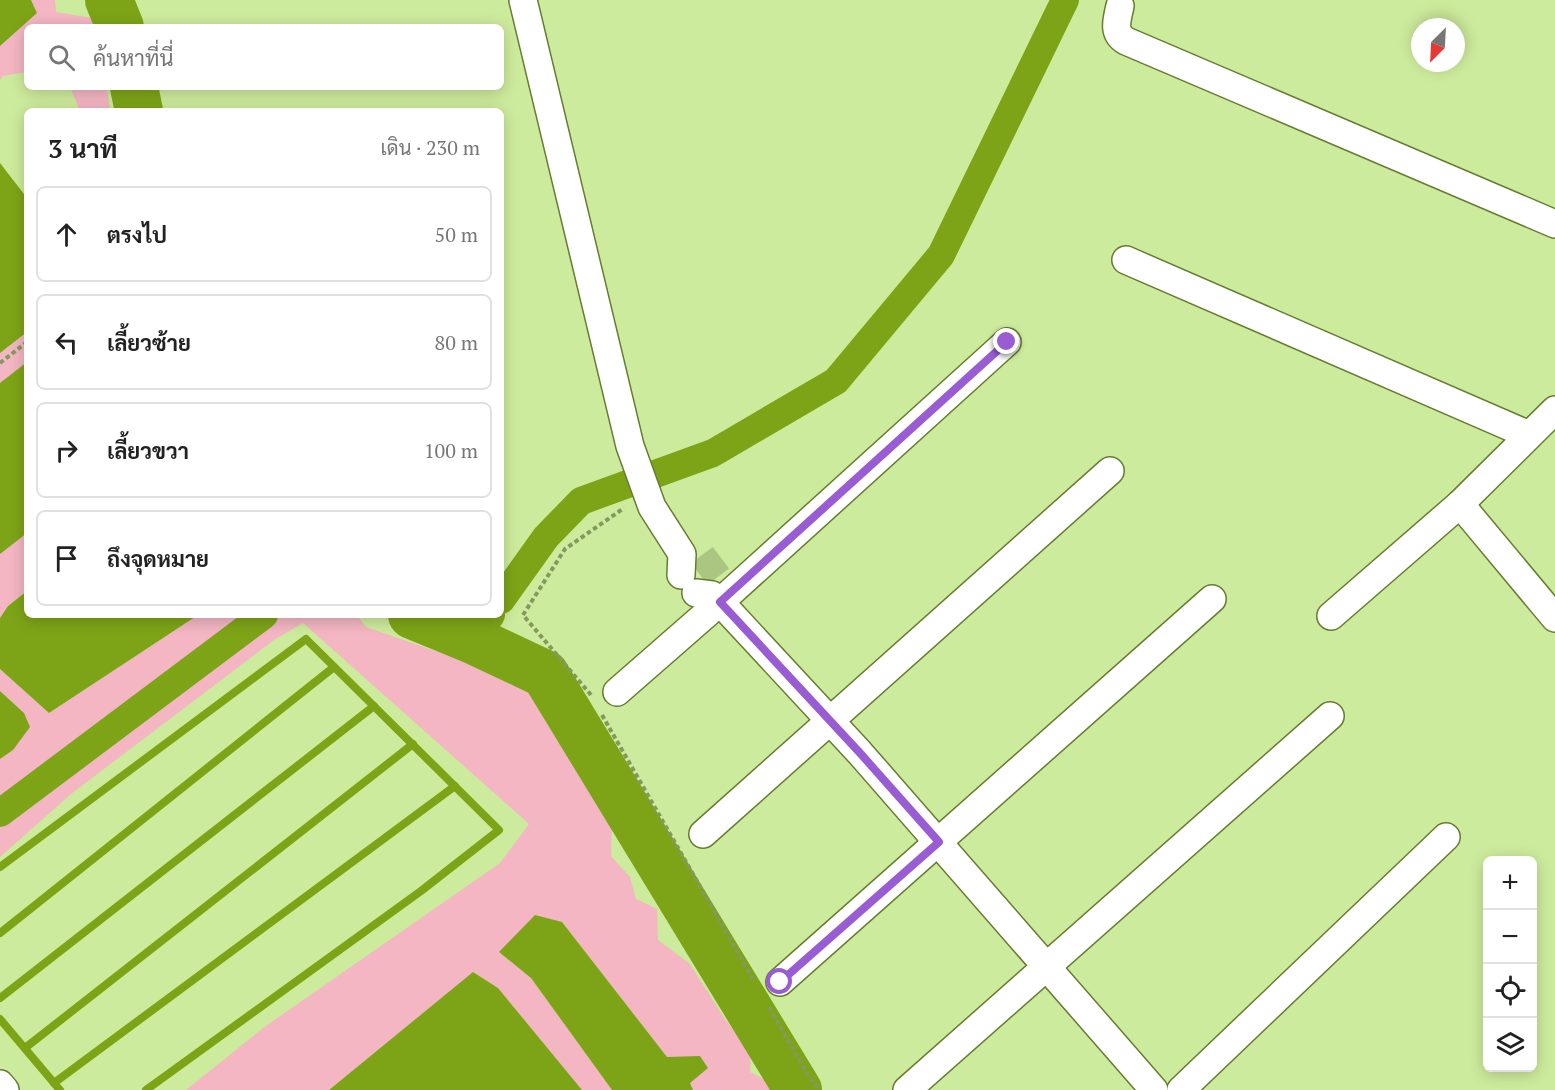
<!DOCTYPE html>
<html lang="th">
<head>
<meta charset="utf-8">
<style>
  :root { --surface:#fff; --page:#f2f2f2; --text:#222; --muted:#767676; --line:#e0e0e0 }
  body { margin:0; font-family:"PT Serif",Sarabun,serif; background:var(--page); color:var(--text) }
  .controls { position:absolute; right:18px; bottom:18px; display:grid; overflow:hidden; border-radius:9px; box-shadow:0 3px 15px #0003 }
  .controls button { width:54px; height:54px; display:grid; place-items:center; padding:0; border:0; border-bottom:2px solid var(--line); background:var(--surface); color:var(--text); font:30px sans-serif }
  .compass { position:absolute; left:1411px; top:18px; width:54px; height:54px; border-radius:50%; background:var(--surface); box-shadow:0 3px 15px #0003; rotate:204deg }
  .stop { position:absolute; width:18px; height:18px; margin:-14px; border:4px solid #995cd3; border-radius:50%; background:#fff }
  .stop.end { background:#995cd3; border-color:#fff; box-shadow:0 2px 6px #0008 }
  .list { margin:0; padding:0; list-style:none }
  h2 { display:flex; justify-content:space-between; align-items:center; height:78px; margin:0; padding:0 24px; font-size:26px }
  h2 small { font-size:20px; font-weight:400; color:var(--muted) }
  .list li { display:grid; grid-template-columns:39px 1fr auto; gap:18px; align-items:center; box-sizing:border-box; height:96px; margin:0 12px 12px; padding:0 12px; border:2px solid var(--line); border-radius:9px }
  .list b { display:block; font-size:22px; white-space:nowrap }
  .list em { font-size:20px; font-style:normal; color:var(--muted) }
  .icon { flex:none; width:33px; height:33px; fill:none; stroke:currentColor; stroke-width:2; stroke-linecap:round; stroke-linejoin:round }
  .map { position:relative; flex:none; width:1555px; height:1090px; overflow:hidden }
  .search { position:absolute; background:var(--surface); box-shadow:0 3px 15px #0003; left:24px; top:24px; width:480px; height:66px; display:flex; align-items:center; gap:15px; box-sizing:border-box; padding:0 21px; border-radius:9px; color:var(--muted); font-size:22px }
  .panel { position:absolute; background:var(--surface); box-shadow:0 3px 15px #0003; left:24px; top:108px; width:480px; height:510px; border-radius:9px }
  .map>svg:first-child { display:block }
</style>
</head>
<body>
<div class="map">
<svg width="1555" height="1090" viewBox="0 0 1555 1090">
  <rect width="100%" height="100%" fill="#cdeb9c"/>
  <g fill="#f3b6c2">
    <polygon points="31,0 55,0 56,12 92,18 97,27 27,27 27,72 3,76 0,80 0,46 37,13"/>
    <polygon points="70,87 107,87 110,111 80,111"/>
    <polygon points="27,332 27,591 8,606 0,618 0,353"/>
    <polygon points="198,615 357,615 366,627 531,684 566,748 590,785 612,827 611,856 630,877 636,899 657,909 658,940 690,964 725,1019 751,1053 750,1072 772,1083 776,1090 693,1090 690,1083 667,1057 562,922 499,952 531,978 612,1090 582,1090 498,988 473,972 329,1090 186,1090 263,1028 500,863 529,824 303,623 274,640 71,794 0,857 0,759 13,750 24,713 0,691 0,669 49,713"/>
  </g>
  <g fill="#7da417">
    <polygon points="0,0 31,0 37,13 0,46"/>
    <polygon points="0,163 27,198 27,332 0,353"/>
    <polygon points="27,362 27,533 0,554 0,383"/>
    <polygon points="27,591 27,615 198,615 49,713 0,669 0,618 8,606"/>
    <polygon points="0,691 24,713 30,727 13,750 0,759"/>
    <polygon points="535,915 562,922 667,1057 700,1056 708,1068 690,1083 693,1090 612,1090 531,978 499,952"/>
    <polygon points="473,972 498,988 582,1090 329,1090"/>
  </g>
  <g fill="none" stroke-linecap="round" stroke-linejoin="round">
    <g stroke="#7da417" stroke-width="8">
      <polyline points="0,867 306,639 499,830 421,891 146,1090"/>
      <polyline points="0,933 334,667"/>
      <polyline points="0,998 374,706"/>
      <polyline points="0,1019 60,1090"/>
      <polyline points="25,1048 413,744"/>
      <polyline points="54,1083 455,786"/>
    </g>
    <g stroke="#7da417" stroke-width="28">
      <polyline points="501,600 546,537 581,501 713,453 836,381 941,255 1065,0"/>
      <polyline points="473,640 491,615"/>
      <polyline points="0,813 264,615"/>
    </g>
    <g stroke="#7da417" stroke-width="48">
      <polyline points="109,0 120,27"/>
      <polyline points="134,87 139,111"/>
      <polyline points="412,615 473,640 545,674 798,1090"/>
    </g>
    <polyline stroke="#abc680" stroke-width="27" stroke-dasharray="27 14" stroke-linecap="butt" points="702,555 720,579"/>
    <g stroke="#647d31" stroke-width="30">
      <g id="minor">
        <polyline points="523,0 630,446 652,507 682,554 681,575"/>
        <path d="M1120,6C1117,20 1112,33 1126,41L1555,224"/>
        <polyline points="1126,260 1529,435"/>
        <polyline points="1460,504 1555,618"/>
        <polyline points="696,593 712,595 720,602 860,753 1154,1090"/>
        <polyline points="1331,616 1460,504 1555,410"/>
        <polyline points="617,692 720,602 1007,342"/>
        <polyline points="703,834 1110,471"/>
        <polyline points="780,982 1212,599"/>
        <polyline points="0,1084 5,1090"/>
        <polyline points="907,1090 1330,716"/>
        <polyline points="1181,1090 1446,837"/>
      </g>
    </g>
    <g stroke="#84995f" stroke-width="4" stroke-dasharray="4.5 3" stroke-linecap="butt">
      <polyline points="0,363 27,342"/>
      <polyline points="591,695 523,615 565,549 624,508"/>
      <polyline points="602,715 753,979"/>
      <polyline points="769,1007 808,1075 820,1090"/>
    </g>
    <use href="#minor" stroke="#fff" stroke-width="27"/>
  </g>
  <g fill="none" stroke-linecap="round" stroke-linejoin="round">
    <polyline stroke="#995cd3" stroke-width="8" points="780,982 939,842 860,753 720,602 1007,342"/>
  </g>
</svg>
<div class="controls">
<button>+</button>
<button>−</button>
<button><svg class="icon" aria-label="locate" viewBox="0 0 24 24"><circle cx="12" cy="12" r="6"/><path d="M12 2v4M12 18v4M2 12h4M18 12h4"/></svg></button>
<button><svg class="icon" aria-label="layers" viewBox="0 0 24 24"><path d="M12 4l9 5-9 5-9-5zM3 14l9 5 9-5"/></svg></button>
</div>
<svg class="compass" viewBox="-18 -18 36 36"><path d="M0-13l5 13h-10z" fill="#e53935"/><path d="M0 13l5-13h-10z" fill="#767676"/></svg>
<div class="stop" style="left:780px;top:982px"></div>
<div class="stop end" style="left:1007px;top:342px"></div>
<div class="search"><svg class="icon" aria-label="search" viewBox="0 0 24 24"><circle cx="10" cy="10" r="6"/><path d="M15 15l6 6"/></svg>ค้นหาที่นี่</div>
<section class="panel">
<h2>3 นาที<small>เดิน · 230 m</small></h2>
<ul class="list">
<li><svg class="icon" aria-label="ahead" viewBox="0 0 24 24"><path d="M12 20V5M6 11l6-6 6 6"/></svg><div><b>ตรงไป</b></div><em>50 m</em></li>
<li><svg class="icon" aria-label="left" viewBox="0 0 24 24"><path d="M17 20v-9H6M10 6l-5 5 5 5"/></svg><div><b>เลี้ยวซ้าย</b></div><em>80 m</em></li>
<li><svg class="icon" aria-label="right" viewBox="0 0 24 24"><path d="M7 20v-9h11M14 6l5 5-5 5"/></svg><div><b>เลี้ยวขวา</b></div><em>100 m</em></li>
<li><svg class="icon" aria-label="arrive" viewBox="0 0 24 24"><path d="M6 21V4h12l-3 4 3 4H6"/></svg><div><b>ถึงจุดหมาย</b></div></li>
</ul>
</section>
</div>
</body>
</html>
